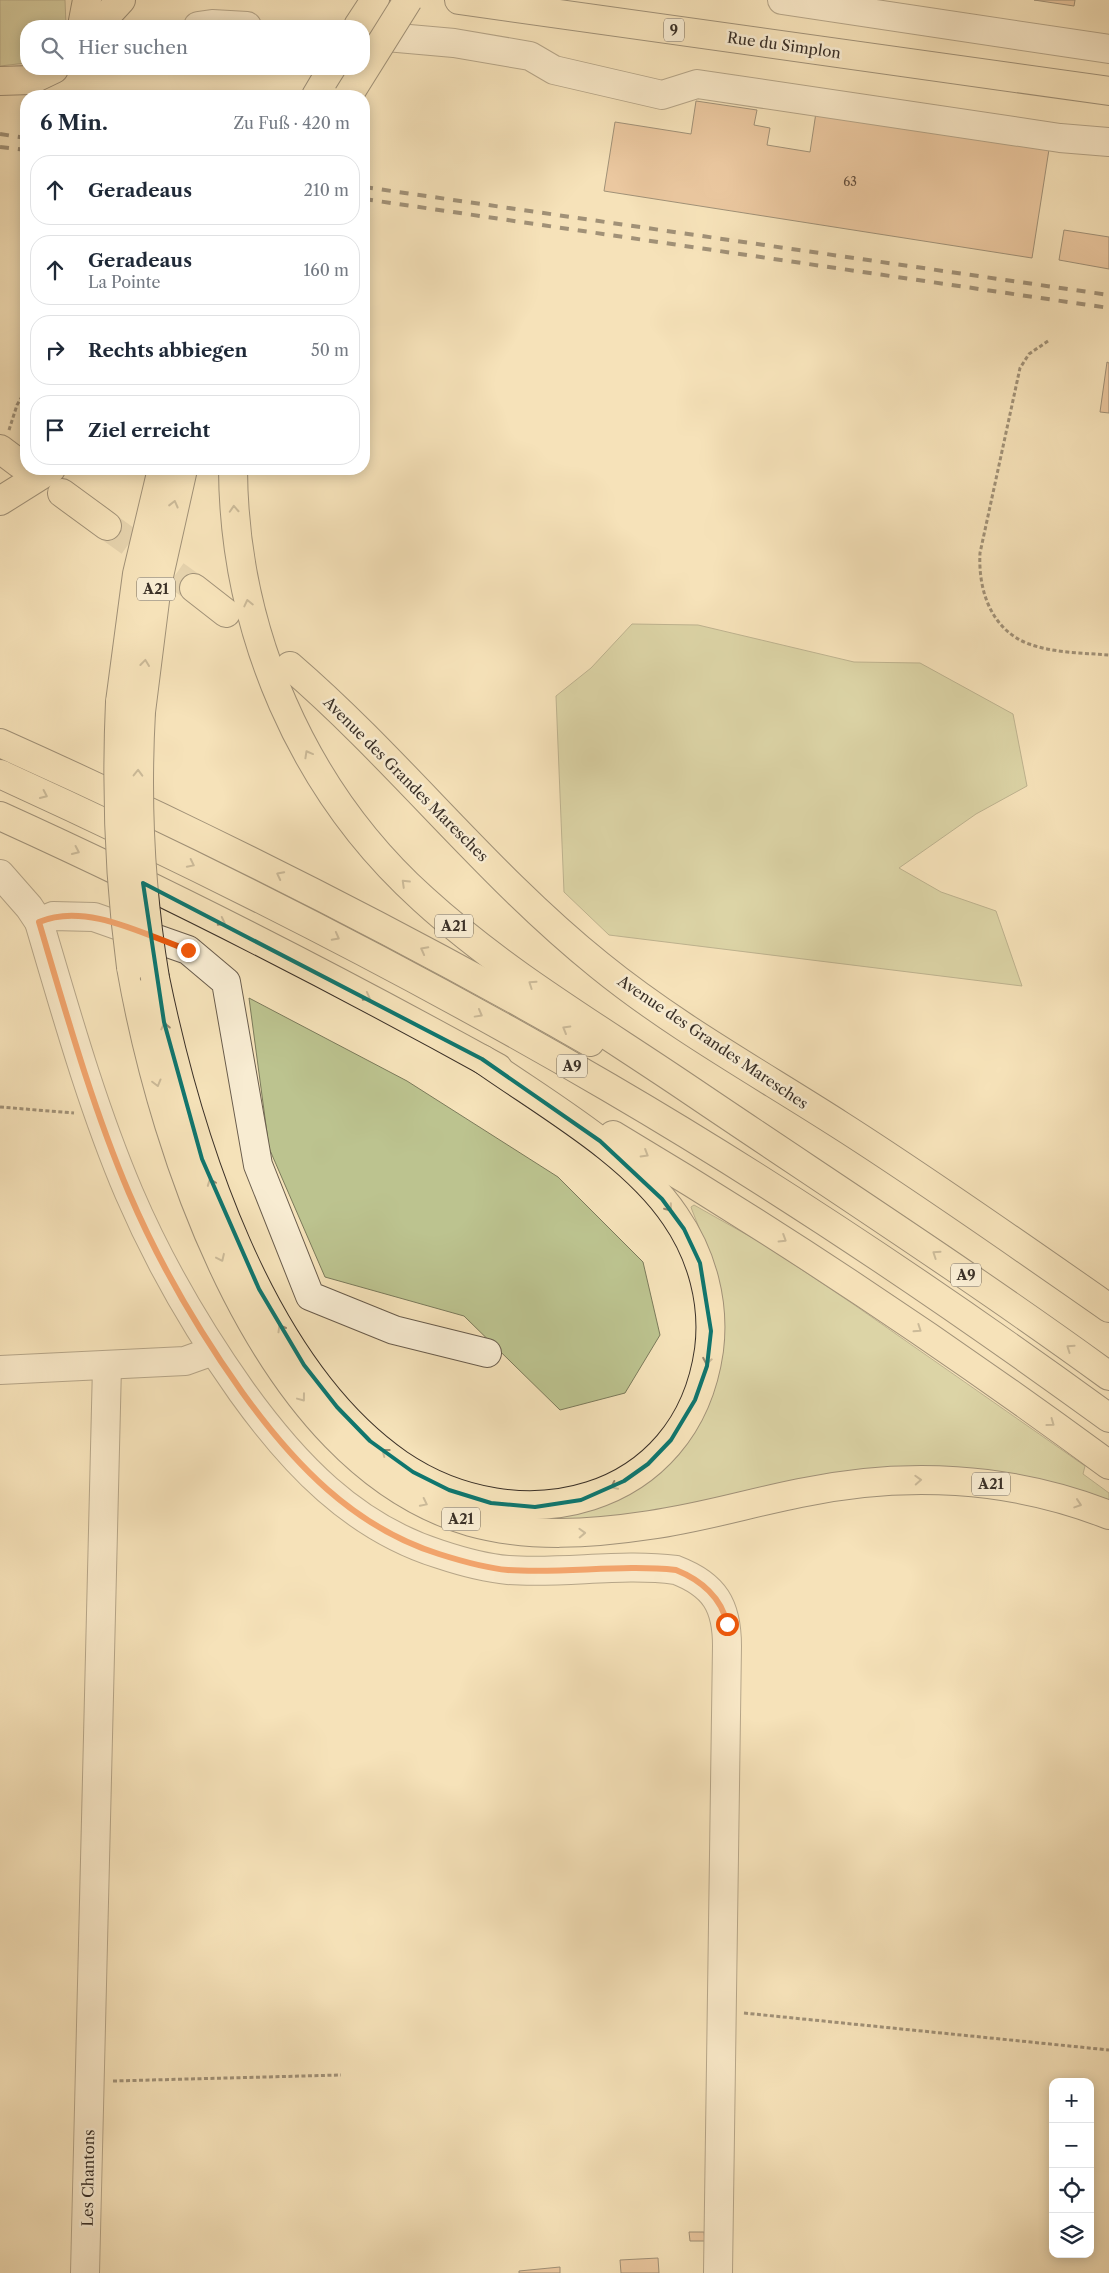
<!DOCTYPE html>
<html lang="de">
<head>
<meta charset="utf-8">
<style>
  :root { --surface:#fff; --page:#f2f2f3; --text:#1f2937; --muted:#747a83; --line:#e0e1e3 }
  body { margin:0; font-family:"Libre Caslon Text",serif; background:var(--page); color:var(--text) }
  .controls { position:absolute; right:15px; bottom:15px; display:grid; overflow:hidden; border-radius:10px; box-shadow:0 2px 12px #0003 }
  .controls button { width:45px; height:45px; display:grid; place-items:center; padding:0; border:0; border-bottom:1px solid var(--line); background:var(--surface); color:var(--text); font:25px sans-serif }
  .stop { position:absolute; width:15px; height:15px; margin:-11px; border:4px solid #ea580c; border-radius:50%; background:#fff }
  .stop.end { background:#ea580c; border-color:#fff; box-shadow:0 1px 5px #0008 }
  .list { margin:0; padding:0; list-style:none }
  h2 { display:flex; justify-content:space-between; align-items:center; height:65px; margin:0; padding:0 20px; font-size:21px }
  h2 small { font-size:16px; font-weight:400; color:var(--muted) }
  .list li { display:grid; grid-template-columns:32px 1fr auto; gap:15px; align-items:center; box-sizing:border-box; height:70px; margin:0 10px 10px; padding:0 10px; border:1px solid var(--line); border-radius:20px }
  .list b { display:block; font-size:19px; white-space:nowrap }
  .list p { margin:0; font-size:16px; white-space:nowrap; color:var(--muted) }
  .list em { font-size:16px; font-style:normal; color:var(--muted) }
  .icon { flex:none; width:28px; height:28px; fill:none; stroke:currentColor; stroke-width:2; stroke-linecap:round; stroke-linejoin:round }
  .map { position:relative; flex:none; width:1109px; height:2273px; overflow:hidden }
  .search { position:absolute; background:var(--surface); box-shadow:0 2px 12px #0003; left:20px; top:20px; width:350px; height:55px; display:flex; align-items:center; gap:12px; box-sizing:border-box; padding:0 18px; border-radius:20px; color:var(--muted); font-size:19px }
  .panel { position:absolute; background:var(--surface); box-shadow:0 2px 12px #0003; left:20px; top:90px; width:350px; height:385px; border-radius:20px }
  .map>svg:first-child { display:block }
</style>
</head>
<body>
<div class="map">
<svg width="1109" height="2273" viewBox="0 0 1109 2273">
  <rect width="100%" height="100%" fill="#f5e2b9"/>
  <filter id="stains"><feTurbulence type="fractalNoise" baseFrequency=".004" numOctaves="4"/><feColorMatrix values="0 0 0 0 .2 0 0 0 0 .09 0 0 0 0 .02 0 0 0 .5 -.17"/></filter>
  <radialGradient id="worn" r=".72"><stop offset=".6" stop-color="#630" stop-opacity="0"/><stop offset="1" stop-color="#630" stop-opacity=".3"/></radialGradient>
  <g fill="#bcc38f" stroke="#7b7a5b">
    <polygon points="0,0 65,0 66,26 26,26 26,63 0,66"/>
    <polygon points="632,624 698,625 854,662 920,663 1013,714 1027,786 976,814 899,868 941,892 996,911 1022,986 609,935 564,892 556,696 591,668"/>
    <polygon points="249,998 407,1081 558,1177 643,1262 660,1335 625,1393 560,1410 464,1316 325,1277 269,1148"/>
    <polygon points="694,1205 765,1245 853,1304 1085,1466 1083,1474 1109,1493 1109,1505 1014,1477 614,1520 550,1520 549,1517 688,1432 708,1250 692,1210 691,1207"/>
  </g>
  <g fill="#dda880" stroke="#3a3027">
    <polygon points="1034,0 1075,0 1074,6"/>
    <polygon points="696,101 757,110 754,125 770,128 767,145 810,152 817,106 1050,143 1032,258 604,191 615,122 691,134"/>
    <polygon points="1064,230 1109,237 1109,269 1059,260"/>
    <polygon points="1107,362 1109,363 1109,413 1100,412"/>
    <polygon points="689,2232 704,2232 705,2241 690,2241"/>
    <polygon points="658,2258 659,2273 621,2273 620,2260"/>
    <polygon points="560,2267 560,2273 519,2273 519,2271"/>
  </g>
  <g fill="none" stroke-linecap="round" stroke-linejoin="round">
    <polyline stroke="#d0be9c" stroke-width="28" stroke-dasharray="28 14" stroke-linecap="butt" points="107,526 194,588"/>
    <g stroke="#695c4c" stroke-width="30">
      <g id="minor">
        <polyline points="782,0 1109,49"/>
        <polyline points="198,26 212,24 247,26"/>
        <polyline points="364,35 454,43 530,56 554,70 662,95 697,84 1060,138 1109,142"/>
        <path d="M0,874L29,907L39,922C66,1013 92,1106 129,1193C159,1263 198,1330 242,1392C293,1463 353,1527 439,1554C460,1561 485,1568 508,1570C564,1574 621,1563 676,1570C715,1585 727,1606 727,1646L718,2273"/>
        <polyline points="39,922 53,916 94,917 188,950 226,982 258,1165 310,1296 394,1330 487,1353"/>
        <polyline points="0,1370 185,1361 213,1351"/>
        <polyline points="85,2273 107,1366"/>
      </g>
    </g>
    <g stroke="#3a3027" stroke-width="30">
      <g id="major">
        <polyline points="459,0 1109,91"/>
        <polyline points="82,26 87,0"/>
        <polyline points="97,26 121,0"/>
        <polyline points="0,81 31,80 54,69"/>
        <polyline points="0,449 20,464"/>
        <polyline points="62,493 107,526"/>
        <polyline points="194,588 226,613"/>
        <path d="M290,666C399,760 487,875 599,965C674,1026 759,1073 840,1125C931,1183 1020,1246 1109,1308"/>
      </g>
    </g>
    <g stroke="#3a3027" stroke-width="30">
      <g id="highway">
        <polyline points="358,26 375,0"/>
        <polyline points="316,96 332,69"/>
        <path d="M233,469C234,631 302,790 423,899C504,973 602,1030 693,1092C832,1186 973,1277 1109,1376"/>
        <polyline points="0,501 51,469"/>
        <polyline points="120,702 137,574 162,469"/>
        <polyline points="141,712 157,585 183,469"/>
        <path d="M0,743C201,833 398,932 590,1042"/>
        <path d="M0,774C208,869 411,972 608,1087C781,1188 947,1300 1109,1418"/>
        <path d="M0,816C170,893 335,978 498,1068"/>
        <path d="M131,967C164,1155 265,1463 471,1522C529,1538 591,1534 650,1525C701,1518 750,1503 800,1493C904,1471 1010,1476 1109,1515"/>
        <path d="M155,978C188,1138 258,1366 399,1464C518,1545 687,1506 709,1350C715,1303 702,1255 675,1216C632,1152 544,1103 482,1059"/>
        <path d="M613,1135C784,1237 949,1347 1109,1465"/>
      </g>
    </g>
    <g stroke="#3a3027" stroke-width="3" stroke-dasharray="4 2.5" stroke-linecap="butt">
      <path d="M1048,341L1029,354L1020,368L980,553C978,590 991,630 1029,644C1054,653 1083,653 1109,655"/>
      <polyline points="9,430 17,405 26,390"/>
      <polyline points="0,1107 74,1113"/>
      <polyline points="744,2013 1109,2050"/>
      <polyline points="113,2081 341,2075"/>
    </g>
    <use href="#minor" stroke="#f8ecd2" stroke-width="28"/>
    <use href="#major" stroke="#f5e2b9" stroke-width="28"/>
    <use href="#highway" stroke="#f5e2b9" stroke-width="28"/>
    <g stroke="#3a3027" stroke-width="4" stroke-dasharray="9 9" stroke-linecap="butt">
      <polyline points="0,134 26,138"/>
      <polyline points="0,147 26,150"/>
      <polyline points="364,187 1109,295"/>
      <polyline points="364,199 1109,308"/>
    </g>
    <g stroke="#3a3027" stroke-width="30" stroke-linecap="butt">
      <g id="highway-bridge">
        <polyline points="348,96 408,0"/>
        <path d="M120,702C116,791 119,878 131,967"/>
        <path d="M141,712C136,802 140,889 155,978"/>
      </g>
    </g>
    <use href="#highway-bridge" stroke="#f5e2b9" stroke-width="28"/>
  </g>
  <defs><path id="oneway-chevron" d="M-2-3.5L2.5 0L-2 3.5" fill="none" stroke-width="1.6" stroke-linecap="round" stroke-linejoin="round" transform="scale(1.25)"/></defs>
  <g stroke="#988970">
    <use href="#oneway-chevron" transform="translate(174 504) rotate(-76)"/>
    <use href="#oneway-chevron" transform="translate(234 509) rotate(-93)"/>
    <use href="#oneway-chevron" transform="translate(248 603) rotate(-103)"/>
    <use href="#oneway-chevron" transform="translate(145 663) rotate(-83)"/>
    <use href="#oneway-chevron" transform="translate(308 754) rotate(-119)"/>
    <use href="#oneway-chevron" transform="translate(138 773) rotate(-89)"/>
    <use href="#oneway-chevron" transform="translate(44 795) rotate(25)"/>
    <use href="#oneway-chevron" transform="translate(76 851) rotate(25)"/>
    <use href="#oneway-chevron" transform="translate(191 864) rotate(26)"/>
    <use href="#oneway-chevron" transform="translate(280 875) rotate(-153)"/>
    <use href="#oneway-chevron" transform="translate(405 883) rotate(-136)"/>
    <use href="#oneway-chevron" transform="translate(222 922) rotate(27)"/>
    <use href="#oneway-chevron" transform="translate(336 937) rotate(28)"/>
    <use href="#oneway-chevron" transform="translate(424 950) rotate(-152)"/>
    <use href="#oneway-chevron" transform="translate(532 984) rotate(-146)"/>
    <use href="#oneway-chevron" transform="translate(367 997) rotate(28)"/>
    <use href="#oneway-chevron" transform="translate(479 1014) rotate(29)"/>
    <use href="#oneway-chevron" transform="translate(165 1026) rotate(-102)"/>
    <use href="#oneway-chevron" transform="translate(566 1029) rotate(-150)"/>
    <use href="#oneway-chevron" transform="translate(157 1083) rotate(75)"/>
    <use href="#oneway-chevron" transform="translate(645 1154) rotate(31)"/>
    <use href="#oneway-chevron" transform="translate(211 1182) rotate(-111)"/>
    <use href="#oneway-chevron" transform="translate(669 1208) rotate(51)"/>
    <use href="#oneway-chevron" transform="translate(783 1239) rotate(32)"/>
    <use href="#oneway-chevron" transform="translate(936 1254) rotate(-146)"/>
    <use href="#oneway-chevron" transform="translate(221 1258) rotate(65)"/>
    <use href="#oneway-chevron" transform="translate(281 1328) rotate(-120)"/>
    <use href="#oneway-chevron" transform="translate(918 1329) rotate(34)"/>
    <use href="#oneway-chevron" transform="translate(1070 1348) rotate(-145)"/>
    <use href="#oneway-chevron" transform="translate(707 1361) rotate(100)"/>
    <use href="#oneway-chevron" transform="translate(302 1398) rotate(53)"/>
    <use href="#oneway-chevron" transform="translate(1051 1423) rotate(36)"/>
    <use href="#oneway-chevron" transform="translate(385 1452) rotate(-142)"/>
    <use href="#oneway-chevron" transform="translate(918 1480) rotate(-3)"/>
    <use href="#oneway-chevron" transform="translate(614 1486) rotate(154)"/>
    <use href="#oneway-chevron" transform="translate(424 1503) rotate(26)"/>
    <use href="#oneway-chevron" transform="translate(1078 1504) rotate(18)"/>
    <use href="#oneway-chevron" transform="translate(582 1533) rotate(-2)"/>
  </g>
  <g fill="none" stroke-linecap="round" stroke-linejoin="round">
    <path stroke="#ea580c" stroke-width="6" d="M188,950C143,934 85,902 39,922C66,1013 92,1106 129,1193C159,1263 198,1330 242,1392C293,1463 353,1527 439,1554C461,1561 485,1568 508,1570C564,1574 621,1564 676,1570C701,1580 722,1598 727,1624"/>
  </g>
  <path d="M0 0H1109V2273H0ZM143,883L482,1059L600,1141L662,1199L684,1229L700,1263L711,1331L707,1366L695,1400L671,1440L648,1464L624,1481L581,1500L535,1507L491,1503L449,1490L413,1472L370,1441L337,1407L304,1365L259,1289L202,1159L164,1022Z" fill="#f5e2b9" fill-opacity=".55" fill-rule="evenodd"/>
  <path fill="none" stroke="#0f766e" stroke-width="4" stroke-linejoin="round" d="M143,883L482,1059L600,1141L662,1199L684,1229L700,1263L711,1331L707,1366L695,1400L671,1440L648,1464L624,1481L581,1500L535,1507L491,1503L449,1490L413,1472L370,1441L337,1407L304,1365L259,1289L202,1159L164,1022Z"/>
  <g text-anchor="middle" dominant-baseline="central" stroke-width="5" stroke-linejoin="round" paint-order="stroke">
    <g font-size="12" fill="#634e3d">
      <text x="850" y="181">63</text>
    </g>
    <g fill="#f8ecd2" stroke="#73685a" stroke-width="1">
      <rect x="664" y="18.5" width="20" height="23" rx="4"/>
      <rect x="137" y="577.5" width="38" height="23" rx="4"/>
      <rect x="435" y="914.5" width="38" height="23" rx="4"/>
      <rect x="557" y="1054.5" width="30" height="23" rx="4"/>
      <rect x="951" y="1263.5" width="30" height="23" rx="4"/>
      <rect x="972" y="1472.5" width="38" height="23" rx="4"/>
      <rect x="442" y="1507.5" width="38" height="23" rx="4"/>
    </g>
    <g font-size="14" font-weight="bold" fill="#3a3027">
      <text x="674" y="30">9</text>
      <text x="156" y="589">A21</text>
      <text x="454" y="926">A21</text>
      <text x="572" y="1066">A9</text>
      <text x="966" y="1275">A9</text>
      <text x="991" y="1484">A21</text>
      <text x="461" y="1519">A21</text>
    </g>
    <g font-size="15" fill="#3a3027" stroke="#f8ecd2">
      <text transform="translate(784 45) rotate(8)">Rue du Simplon</text>
      <text transform="translate(406 779) rotate(45)">Avenue des Grandes Maresches</text>
      <text transform="translate(713 1042) rotate(34)">Avenue des Grandes Maresches</text>
      <text transform="translate(88 2178) rotate(-89)">Les Chantons</text>
    </g>
  </g>
  <rect width="100%" height="100%" filter="url(#stains)"/>
  <rect width="100%" height="100%" fill="url(#worn)"/>
</svg>
<div class="controls">
<button>+</button>
<button>−</button>
<button><svg class="icon" aria-label="locate" viewBox="0 0 24 24"><circle cx="12" cy="12" r="6"/><path d="M12 2v4M12 18v4M2 12h4M18 12h4"/></svg></button>
<button><svg class="icon" aria-label="layers" viewBox="0 0 24 24"><path d="M12 4l9 5-9 5-9-5zM3 14l9 5 9-5"/></svg></button>
</div>
<div class="stop" style="left:727px;top:1624px"></div>
<div class="stop end" style="left:188px;top:950px"></div>
<div class="search"><svg class="icon" aria-label="search" viewBox="0 0 24 24"><circle cx="10" cy="10" r="6"/><path d="M15 15l6 6"/></svg>Hier suchen</div>
<section class="panel">
<h2>6 Min.<small>Zu Fuß · 420 m</small></h2>
<ul class="list">
<li><svg class="icon" aria-label="ahead" viewBox="0 0 24 24"><path d="M12 20V5M6 11l6-6 6 6"/></svg><div><b>Geradeaus</b></div><em>210 m</em></li>
<li><svg class="icon" aria-label="ahead" viewBox="0 0 24 24"><path d="M12 20V5M6 11l6-6 6 6"/></svg><div><b>Geradeaus</b><p>La Pointe</p></div><em>160 m</em></li>
<li><svg class="icon" aria-label="right" viewBox="0 0 24 24"><path d="M7 20v-9h11M14 6l5 5-5 5"/></svg><div><b>Rechts abbiegen</b></div><em>50 m</em></li>
<li><svg class="icon" aria-label="arrive" viewBox="0 0 24 24"><path d="M6 21V4h12l-3 4 3 4H6"/></svg><div><b>Ziel erreicht</b></div></li>
</ul>
</section>
</div>
</body>
</html>
